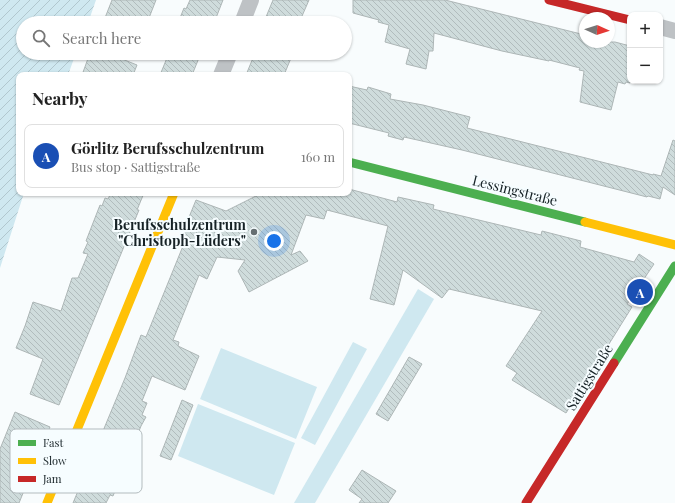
<!DOCTYPE html>
<html lang="en">
<head>
<meta charset="utf-8">
<style>
  :root { --surface:#fff; --page:#f2f2f2; --text:#222; --muted:#767676; --line:#e0e0e0; --accent:#656e71 }
  body { margin:0; font-family:"Playfair Display",serif; background:var(--page); color:var(--text) }
  .controls { position:absolute; right:12px; top:12px; display:grid; overflow:hidden; border-radius:8px; box-shadow:0 1px 3px #0004 }
  .controls button { width:36px; height:36px; display:grid; place-items:center; padding:0; border:0; border-bottom:1px solid var(--line); background:var(--surface); color:var(--text); font:20px sans-serif }
  .compass { position:absolute; left:579px; top:12px; width:36px; height:36px; border-radius:50%; background:var(--surface); box-shadow:0 1px 3px #0004; rotate:93deg }
  .you { position:absolute; left:274px; top:241px; width:14px; height:14px; margin:-10px; border:3px solid #fff; border-radius:50%; background:#1a73e8; box-shadow:0 0 0 6px #1a73e833 }
  .badge { display:grid; place-items:center; width:26px; height:26px; border-radius:50%; background:var(--accent); color:#fff; font-size:13px; font-weight:700 }
  .pin { position:absolute; translate:-50% -50%; border:2px solid #fff; box-shadow:0 1px 4px #0006 }
  .list { margin:0; padding:0; list-style:none }
  h2 { display:flex; justify-content:space-between; align-items:center; height:52px; margin:0; padding:0 16px; font-size:17px }
  h2 small { font-size:13px; font-weight:400; color:var(--muted) }
  .list li { display:grid; grid-template-columns:26px 1fr auto; gap:12px; align-items:center; box-sizing:border-box; height:64px; margin:0 8px 8px; padding:0 8px; border:1px solid var(--line); border-radius:8px }
  .list b { display:block; font-size:15px; white-space:nowrap }
  .list p { margin:0; font-size:13px; white-space:nowrap; color:var(--muted) }
  .list em { font-size:13px; font-style:normal; color:var(--muted) }
  .icon { flex:none; width:22px; height:22px; fill:none; stroke:currentColor; stroke-width:2; stroke-linecap:round; stroke-linejoin:round }
  .map { position:relative; flex:none; width:675px; height:503px; overflow:hidden }
  .search { position:absolute; background:var(--surface); box-shadow:0 1px 3px #0004; left:16px; top:16px; width:336px; height:44px; display:flex; align-items:center; gap:10px; box-sizing:border-box; padding:0 14px; border-radius:22px; color:var(--muted); font-size:15px }
  .panel { position:absolute; background:var(--surface); box-shadow:0 1px 3px #0004; left:16px; top:72px; width:336px; height:124px; border-radius:8px }
  .map>svg:first-child { display:block }
</style>
</head>
<body>
<div class="map">
<svg width="675" height="503" viewBox="0 0 675 503">
  <defs>
    <pattern id="garden-furrows" width="10" height="10" patternUnits="userSpaceOnUse"><rect width="10" height="10" fill="#cfe8f0"/><path d="M-1 1l2-2M0 10L10 0M9 11l2-2" fill="none" stroke="#b1c7ce"/></pattern>
    <pattern id="building-back-hatch" width="6" height="6" patternUnits="userSpaceOnUse"><rect width="6" height="6" fill="#cfdcdc"/><path d="M-1 5l2 2M0 0l6 6M5-1l2 2" fill="none" stroke="#b1bcbd"/></pattern>
  </defs>
  <rect width="100%" height="100%" fill="#f8fcfd"/>
  <g fill="#cfe8f0">
    <polygon points="418,289 434,299 315,503 294,503"/>
    <polygon points="353,342 367,349 315,445 301,438"/>
    <polygon points="221,348 317,387 296,439 200,399"/>
    <polygon points="198,404 295,443 274,495 178,456"/>
  </g>
  <polygon fill="url(#garden-furrows)" points="0,0 96,0 88,23 23,23 23,53 76,53 68,75 19,75 19,193 24,193 0,268"/>
  <g fill="url(#building-back-hatch)" stroke="#adb6b6">
    <polygon points="112,0 156,0 147,23 103,23"/>
    <polygon points="190,0 223,0 214,23 180,23 182,19 180,18 184,8 186,9"/>
    <polygon points="273,0 309,0 299,23 267,23 269,19 266,17"/>
    <polygon points="353,0 445,0 585,35 585,42 615,42 630,46 630,83 626,82 625,84 618,82 611,110 580,102 584,71 579,70 580,68 549,60 549,61 502,51 434,33 433,51 429,51 426,69 406,64 410,49 385,42 389,25 378,22 379,20 353,13"/>
    <polygon points="90,53 107,53 137,65 133,75 82,75"/>
    <polygon points="169,53 201,53 192,75 160,75"/>
    <polygon points="255,53 290,53 288,57 291,58 284,75 246,75"/>
    <polygon points="349,86 367,90 368,87 391,94 390,99 423,105 470,117 467,128 653,175 653,174 661,176 673,140 675,141 675,195 663,187 660,199 648,196 647,197 462,150 404,137 403,140 388,136 389,133 349,123"/>
    <polygon points="349,189 397,202 398,197 434,205 433,209 541,235 542,231 581,241 580,247 634,262 639,254 654,264 627,304 632,307 566,413 512,380 517,373 506,366 542,311 449,289 442,298 403,270 394,305 370,299 388,226 327,210 324,219 306,215 291,255 300,251 308,261 249,292 238,271 245,260 217,257 207,279 199,275 173,340 179,342 178,346 199,356 185,390 152,376 142,401 147,403 142,415 146,417 141,426 113,496 110,495 106,503 73,503 125,378 141,335 146,337 183,246 178,244 196,200 226,211 262,193 349,193"/>
    <polygon points="111,193 144,193 137,210 139,210 59,405 30,394 43,359 16,348 25,326 33,302 61,311 72,278 78,278 88,254 83,253 88,242 86,241 100,205 102,206 105,198 108,199"/>
    <polygon points="409,357 422,364 388,421 376,414"/>
    <polygon points="182,400 193,405 171,460 160,456"/>
    <polygon points="15,412 50,427 19,503 0,503 0,449"/>
    <polygon points="362,470 396,491 388,503 359,503 362,499 349,490"/>
  </g>
  <g fill="none" stroke-linecap="round" stroke-linejoin="round">
    <g stroke="#bec2c5" stroke-width="16">
      <polyline points="242,23 251,0"/>
      <polyline points="660,27 675,31"/>
      <polyline points="221,75 230,53"/>
    </g>
    <g stroke="#4caf50" stroke-width="9">
      <polyline points="349,162 585,222"/>
      <polyline points="614,363 675,266"/>
    </g>
    <g stroke="#ffc107" stroke-width="9">
      <polyline points="585,222 675,245"/>
      <polyline points="47,503 174,193"/>
    </g>
    <g stroke="#c62828" stroke-width="9">
      <polyline points="549,0 630,20"/>
      <polyline points="526,503 614,363"/>
    </g>
  </g>
  <circle fill="#656e71" stroke="#f6fdff" stroke-width="1.5" cx="254" cy="232" r="4"/>
  <g text-anchor="middle" dominant-baseline="central" stroke-width="4" stroke-linejoin="round" paint-order="stroke">
    <g font-size="14" fill="#162226" stroke="#f6fdff">
      <text transform="translate(515 190) rotate(14)">Lessingstraße</text>
      <text transform="translate(589 377) rotate(-58)">Sattigstraße</text>
    </g>
    <g font-size="14" font-weight="bold" fill="#162226" stroke="#f6fdff" text-anchor="end">
      <text x="246" y="224">Berufsschulzentrum<tspan x="246" dy="16">"Christoph-Lüders"</tspan></text>
    </g>
  </g>
  <rect x="10" y="429" width="132" height="64" rx="6" fill="#f6fdff" stroke="#b3bbbe" stroke-width="1"/>
  <rect x="18" y="440" width="18" height="6" fill="#4caf50"/>
  <rect x="18" y="458" width="18" height="6" fill="#ffc107"/>
  <rect x="18" y="476" width="18" height="6" fill="#c62828"/>
  <g font-size="11" fill="#162226">
    <text x="43" y="447">Fast</text>
    <text x="43" y="465">Slow</text>
    <text x="43" y="483">Jam</text>
  </g>
</svg>
<div class="controls">
<button>+</button>
<button>−</button>
</div>
<svg class="compass" viewBox="-18 -18 36 36"><path d="M0-13l5 13h-10z" fill="#e53935"/><path d="M0 13l5-13h-10z" fill="#767676"/></svg>
<div class="you"></div>
<div class="pin badge" style="left:640px;top:292px;background:#1a4fb4">A</div>
<div class="search"><svg class="icon" aria-label="search" viewBox="0 0 24 24"><circle cx="10" cy="10" r="6"/><path d="M15 15l6 6"/></svg>Search here</div>
<section class="panel">
<h2>Nearby<small></small></h2>
<ul class="list">
<li><span class="badge" style="background:#1a4fb4">A</span><div><b>Görlitz Berufsschulzentrum</b><p>Bus stop · Sattigstraße</p></div><em>160 m</em></li>
</ul>
</section>
</div>
</body>
</html>
